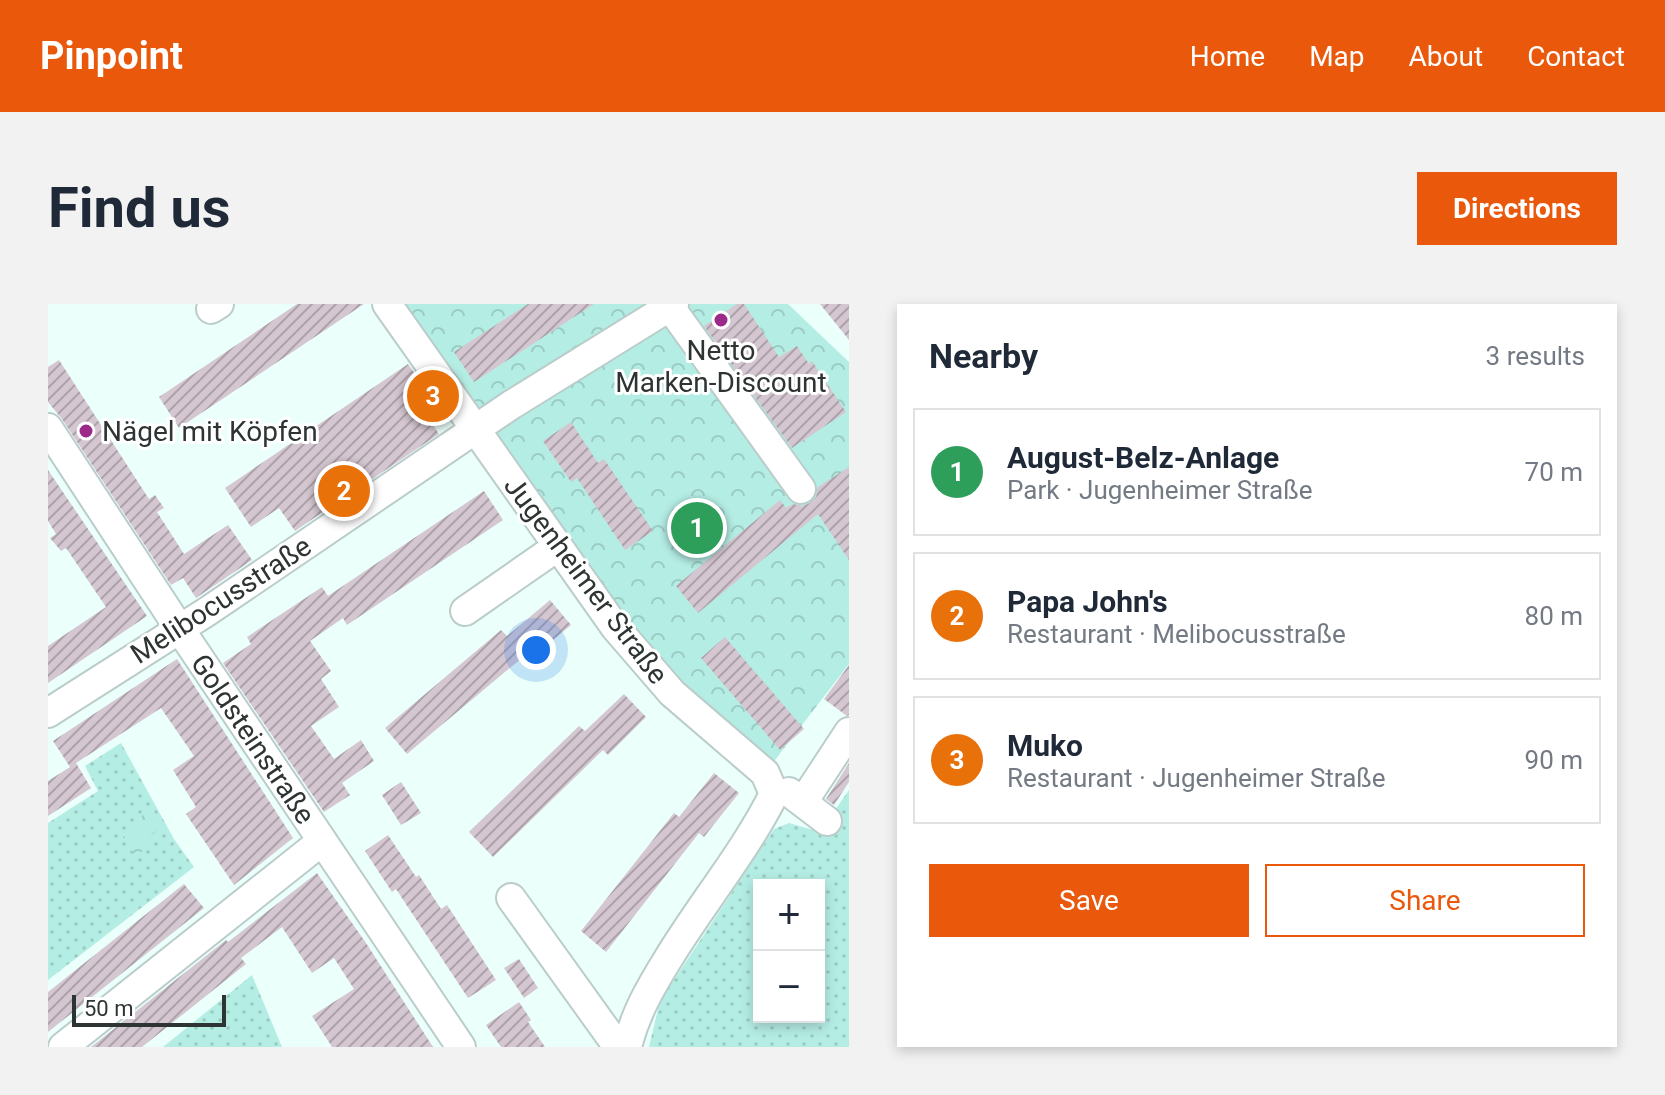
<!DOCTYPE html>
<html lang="en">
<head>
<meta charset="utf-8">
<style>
  :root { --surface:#fff; --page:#f2f2f3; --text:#1f2937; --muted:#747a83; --line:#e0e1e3; --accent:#ea580c }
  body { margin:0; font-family:Roboto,sans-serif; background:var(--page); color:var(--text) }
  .controls { position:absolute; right:24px; bottom:24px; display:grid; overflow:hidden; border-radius:0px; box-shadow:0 4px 12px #0003 }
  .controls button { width:72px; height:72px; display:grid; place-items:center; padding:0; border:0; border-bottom:2px solid var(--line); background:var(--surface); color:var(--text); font:40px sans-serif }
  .scale { position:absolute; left:24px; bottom:20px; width:154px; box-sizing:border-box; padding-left:8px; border:4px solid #2d3433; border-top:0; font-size:22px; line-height:28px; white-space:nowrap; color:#2d3433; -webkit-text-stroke:6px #fff; paint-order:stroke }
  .you { position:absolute; left:488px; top:346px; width:28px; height:28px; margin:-20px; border:6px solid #fff; border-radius:50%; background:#1a73e8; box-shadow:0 0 0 12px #1a73e833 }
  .badge { display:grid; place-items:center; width:52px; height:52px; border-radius:50%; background:var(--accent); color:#fff; font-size:26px; font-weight:700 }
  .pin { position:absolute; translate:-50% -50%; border:4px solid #fff; box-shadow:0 2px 8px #0006 }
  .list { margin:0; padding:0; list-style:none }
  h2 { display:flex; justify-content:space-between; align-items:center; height:104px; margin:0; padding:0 32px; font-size:34px }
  h2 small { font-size:26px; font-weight:400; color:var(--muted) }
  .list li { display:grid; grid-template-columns:52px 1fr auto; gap:24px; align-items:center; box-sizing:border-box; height:128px; margin:0 16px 16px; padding:0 16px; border:2px solid var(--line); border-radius:0px }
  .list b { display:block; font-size:30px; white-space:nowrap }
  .list p { margin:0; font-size:26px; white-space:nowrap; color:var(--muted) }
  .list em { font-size:26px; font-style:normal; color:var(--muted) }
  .actions { display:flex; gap:16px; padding:24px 32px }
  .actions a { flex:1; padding:18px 0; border:2px solid var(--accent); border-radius:0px; text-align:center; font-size:28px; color:var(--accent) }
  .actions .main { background:var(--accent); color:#fff }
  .map { position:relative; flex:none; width:801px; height:743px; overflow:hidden; border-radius:0px }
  header { display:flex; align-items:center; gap:48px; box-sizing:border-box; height:112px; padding:0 40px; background:var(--accent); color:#fff }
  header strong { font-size:38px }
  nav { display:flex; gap:44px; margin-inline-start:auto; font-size:28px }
  .intro { display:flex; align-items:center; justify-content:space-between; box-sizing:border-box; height:192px; padding:0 48px }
  h1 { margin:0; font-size:56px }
  .button { padding:20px 36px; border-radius:0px; background:var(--accent); color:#fff; font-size:28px; font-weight:700 }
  main { display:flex; gap:48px; padding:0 48px }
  aside { flex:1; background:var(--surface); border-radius:0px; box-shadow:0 4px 12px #0003 }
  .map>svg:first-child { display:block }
</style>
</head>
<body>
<header>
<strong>Pinpoint</strong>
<nav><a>Home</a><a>Map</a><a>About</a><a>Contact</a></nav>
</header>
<div class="intro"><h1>Find us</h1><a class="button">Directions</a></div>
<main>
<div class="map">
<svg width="801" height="743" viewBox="0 0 801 743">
  <defs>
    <pattern id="grass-dots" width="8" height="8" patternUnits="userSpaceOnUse" patternTransform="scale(2)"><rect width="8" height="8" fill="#b4ede4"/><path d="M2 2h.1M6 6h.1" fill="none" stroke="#9bccc4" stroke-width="1.8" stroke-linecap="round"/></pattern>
    <pattern id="park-crowns" width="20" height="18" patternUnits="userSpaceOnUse" patternTransform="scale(2)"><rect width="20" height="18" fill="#b4ede4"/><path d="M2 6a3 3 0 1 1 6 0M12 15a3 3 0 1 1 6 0" fill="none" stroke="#9bccc4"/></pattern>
    <pattern id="building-hatch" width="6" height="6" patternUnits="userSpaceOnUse" patternTransform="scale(2)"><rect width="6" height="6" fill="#d5c7d1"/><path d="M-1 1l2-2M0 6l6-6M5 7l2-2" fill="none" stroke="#ada2aa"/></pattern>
  </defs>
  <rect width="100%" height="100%" fill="#ebfffb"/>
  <g fill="url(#grass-dots)" fill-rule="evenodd">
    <polygon points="73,439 126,535 146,563 0,676 0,519 50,487 37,462"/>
    <path d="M801,486V743H601L612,697L726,525L741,519L772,528ZM711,581H771V713H711Z"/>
    <polygon points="204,671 234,743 115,743"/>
  </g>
  <g fill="url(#park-crowns)">
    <polygon points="349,0 740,0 801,58 801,360 717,469 567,323"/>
    <polygon points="103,504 116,521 100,534 104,540 88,552 74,534 89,521 87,518"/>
  </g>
  <g fill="url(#building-hatch)">
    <polygon points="249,0 316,0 131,124 111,93"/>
    <polygon points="480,0 546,0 426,78 406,48"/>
    <polygon points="689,0 696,0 731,53 749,42 761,60 764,57 798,108 744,144 656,22"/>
    <polygon points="772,0 801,0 801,36"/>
    <polygon points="11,56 101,195 107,191 116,204 109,208 136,250 180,221 204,256 148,294 135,274 123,281 14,115 0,98 0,63"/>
    <polygon points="360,60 387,98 375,106 391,130 247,227 231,204 203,223 177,184"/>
    <polygon points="523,118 550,159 556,155 605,227 577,246 529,174 523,178 495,137"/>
    <polygon points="801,163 801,256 770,210 650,309 628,282 732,196 738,204 745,200 754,202 762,199 768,193 770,183"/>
    <polygon points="0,166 99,312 0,379 0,342 58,303 18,244 13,247 2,234 8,230 0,217"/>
    <polygon points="436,187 455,216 299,321 295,314 262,337 283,367 273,375 291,403 263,422 286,455 313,436 326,457 294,479 302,491 276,508 175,359 203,340 199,333 274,283 280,292"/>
    <polygon points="502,296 523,321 480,357 476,352 359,450 337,424 453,326 459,332"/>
    <polygon points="677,333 756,425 732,446 653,354"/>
    <polygon points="129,355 245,534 186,581 138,510 148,503 125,466 146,452 113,404 28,459 43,484 0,512 0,477 22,463 5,437"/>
    <polygon points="801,361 801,411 799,412 776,395"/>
    <polygon points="576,390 598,413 560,451 555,446 445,553 421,528 531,422 537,427"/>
    <polygon points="801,459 801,478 786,501 778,495"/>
    <polygon points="666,469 691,489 656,533 651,529 558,648 533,627 626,509 631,513"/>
    <polygon points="353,478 373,509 353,521 334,491"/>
    <polygon points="340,531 368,573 371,571 393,605 399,601 448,676 420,694 348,585 344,588 317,547"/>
    <polygon points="269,569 318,639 385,743 284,743 264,712 306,685 286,654 264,669 234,623 193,654 198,660 94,743 43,743 178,636 180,638"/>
    <polygon points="136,580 156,604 0,728 0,688"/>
    <polygon points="471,655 490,684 476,694 456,664"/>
    <polygon points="471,698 483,716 480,718 497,743 453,743 438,721"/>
  </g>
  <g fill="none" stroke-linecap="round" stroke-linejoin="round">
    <g stroke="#bacdca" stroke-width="32">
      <g id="minor">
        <path d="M339,0L567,323L624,389L717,469L726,490C697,548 654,599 620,655C602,684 587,710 579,743"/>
        <polyline points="622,3 753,185"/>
        <polyline points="163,5 171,0"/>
        <polyline points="0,124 131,324 413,743"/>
        <polyline points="417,307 509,243"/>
        <polyline points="0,409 160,307 463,101 626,0"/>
        <polyline points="741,488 779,517"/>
        <polyline points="755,498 801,428"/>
        <polyline points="463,594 570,743"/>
        <polyline points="15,743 274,537"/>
      </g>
    </g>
    <use href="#minor" stroke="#fff" stroke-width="28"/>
  </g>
  <g fill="#9b2a88" stroke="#fff" stroke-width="3">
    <circle cx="673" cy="16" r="8"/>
    <circle cx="38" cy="127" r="8"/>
  </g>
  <g text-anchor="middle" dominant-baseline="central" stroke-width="6" stroke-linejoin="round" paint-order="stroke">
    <g font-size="28" fill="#2d3433" stroke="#fff">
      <text x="673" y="46">Netto<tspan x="673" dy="32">Marken-Discount</tspan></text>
      <text x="54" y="127" text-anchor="start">Nägel mit Köpfen</text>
    </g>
    <g font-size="28" fill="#2d3433" stroke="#fff">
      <text transform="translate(538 276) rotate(53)">Jugenheimer Straße</text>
      <text transform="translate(173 296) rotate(-33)">Melibocusstraße</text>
      <text transform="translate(205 435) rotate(56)">Goldsteinstraße</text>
    </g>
  </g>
</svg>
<div class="controls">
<button>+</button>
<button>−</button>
</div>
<div class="scale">50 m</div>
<div class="you"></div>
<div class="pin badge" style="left:649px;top:224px;background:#2e9e5b">1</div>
<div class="pin badge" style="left:296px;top:187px;background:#e8710a">2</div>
<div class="pin badge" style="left:385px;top:92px;background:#e8710a">3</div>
</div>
<aside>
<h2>Nearby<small>3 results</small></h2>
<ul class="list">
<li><span class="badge" style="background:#2e9e5b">1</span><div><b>August-Belz-Anlage</b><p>Park · Jugenheimer Straße</p></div><em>70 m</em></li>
<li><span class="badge" style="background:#e8710a">2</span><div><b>Papa John's</b><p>Restaurant · Melibocusstraße</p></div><em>80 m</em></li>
<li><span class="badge" style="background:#e8710a">3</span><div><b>Muko</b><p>Restaurant · Jugenheimer Straße</p></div><em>90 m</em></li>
</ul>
<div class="actions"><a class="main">Save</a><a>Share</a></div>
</aside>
</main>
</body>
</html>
